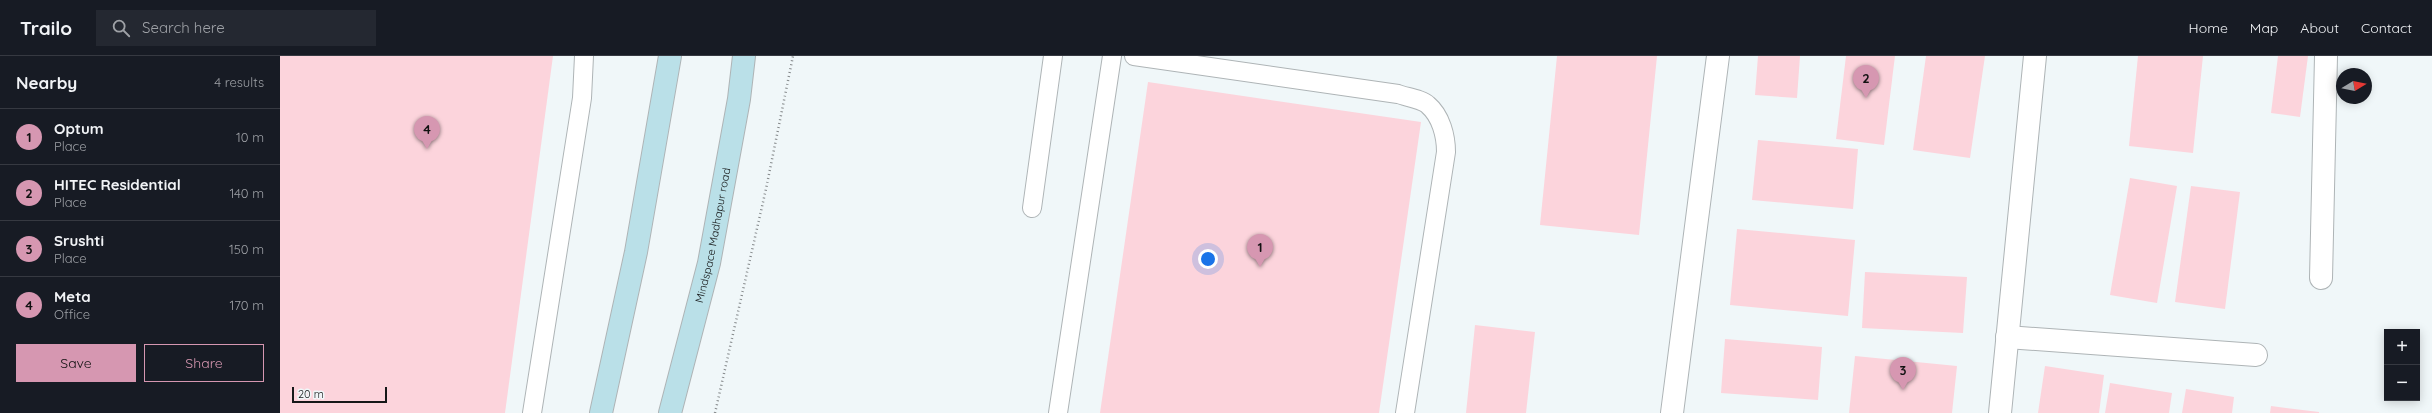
<!DOCTYPE html>
<html lang="en">
<head>
<meta charset="utf-8">
<style>
  :root { --surface:#171b24; --page:#242831; --text:#f1f3f6; --muted:#9ea1a6; --line:#363941; --accent:#d697b1 }
  body { margin:0; font-family:Quicksand,sans-serif; background:var(--page); color:var(--text) }
  .controls { position:absolute; right:12px; bottom:12px; display:grid; overflow:hidden; border-radius:0px; box-shadow:0 2px 10px #0003 }
  .controls button { width:36px; height:36px; display:grid; place-items:center; padding:0; border:0; border-bottom:1px solid var(--line); background:var(--surface); color:var(--text); font:20px sans-serif }
  .compass { position:absolute; left:2056px; top:12px; width:36px; height:36px; border-radius:50%; background:var(--surface); box-shadow:0 2px 10px #0003; rotate:80deg }
  .scale { position:absolute; left:12px; bottom:10px; width:95px; box-sizing:border-box; padding-left:4px; border:2px solid #161819; border-top:0; font-size:11px; line-height:14px; white-space:nowrap; color:#161819; -webkit-text-stroke:3px #f0f7f9; paint-order:stroke }
  .you { position:absolute; left:928px; top:203px; width:14px; height:14px; margin:-10px; border:3px solid #fff; border-radius:50%; background:#1a73e8; box-shadow:0 0 0 6px #1a73e833 }
  .badge { display:grid; place-items:center; width:26px; height:26px; border-radius:50%; background:var(--accent); color:#111; font-size:13px; font-weight:700 }
  .pin { position:absolute; translate:-50% -33px; filter:drop-shadow(0 1px 2px #0008) }
  .pin::after { content:''; position:absolute; top:21px; width:14px; height:12px; background:inherit; clip-path:polygon(0 0,100% 0,50% 100%) }
  .list { margin:0; padding:0; list-style:none }
  h2 { display:flex; justify-content:space-between; align-items:center; height:52px; margin:0; padding:0 16px; font-size:17px }
  h2 small { font-size:13px; font-weight:400; color:var(--muted) }
  .list li { display:grid; grid-template-columns:26px 1fr auto; gap:12px; align-items:center; box-sizing:border-box; height:56px; padding:0 16px; border-top:1px solid var(--line) }
  .list b { display:block; font-size:15px; white-space:nowrap }
  .list p { margin:0; font-size:13px; white-space:nowrap; color:var(--muted) }
  .list em { font-size:13px; font-style:normal; color:var(--muted) }
  .actions { display:flex; gap:8px; padding:12px 16px }
  .actions a { flex:1; padding:9px 0; border:1px solid var(--accent); border-radius:0px; text-align:center; font-size:14px; color:var(--accent) }
  .actions .main { background:var(--accent); color:#111 }
  .icon { flex:none; width:22px; height:22px; fill:none; stroke:currentColor; stroke-width:2; stroke-linecap:round; stroke-linejoin:round }
  .map { position:relative; flex:none; width:2152px; height:357px; overflow:hidden }
  header { display:flex; align-items:center; gap:24px; box-sizing:border-box; height:56px; padding:0 20px; background:var(--surface); border-bottom:1px solid var(--line) }
  header strong { font-size:19px }
  nav { display:flex; gap:22px; margin-inline-start:auto; font-size:14px }
  .search { width:280px; height:36px; background:var(--page); display:flex; align-items:center; gap:10px; box-sizing:border-box; padding:0 14px; border-radius:0px; color:var(--muted); font-size:15px }
  main { display:flex }
  aside { flex:1; background:var(--surface) }
  .map>svg:first-child { display:block }
</style>
</head>
<body>
<header>
<strong>Trailo</strong>
<div class="search"><svg class="icon" aria-label="search" viewBox="0 0 24 24"><circle cx="10" cy="10" r="6"/><path d="M15 15l6 6"/></svg>Search here</div>
<nav><a>Home</a><a>Map</a><a>About</a><a>Contact</a></nav>
</header>
<main>
<aside>
<h2>Nearby<small>4 results</small></h2>
<ul class="list">
<li><span class="badge">1</span><div><b>Optum</b><p>Place</p></div><em>10 m</em></li>
<li><span class="badge">2</span><div><b>HITEC Residential</b><p>Place</p></div><em>140 m</em></li>
<li><span class="badge">3</span><div><b>Srushti</b><p>Place</p></div><em>150 m</em></li>
<li><span class="badge">4</span><div><b>Meta</b><p>Office</p></div><em>170 m</em></li>
</ul>
<div class="actions"><a class="main">Save</a><a>Share</a></div>
</aside>
<div class="map">
<svg width="2152" height="357" viewBox="0 0 2152 357">
  <rect width="100%" height="100%" fill="#f0f7f9"/>
  <g fill="#fcd4dc">
    <polygon points="0,0 273,0 225,357 0,357"/>
    <polygon points="1277,0 1377,0 1359,179 1260,169"/>
    <polygon points="1478,0 1520,0 1517,42 1475,39"/>
    <polygon points="1566,0 1615,0 1604,89 1556,83"/>
    <polygon points="1646,0 1705,0 1690,102 1633,94"/>
    <polygon points="1858,0 1923,0 1913,97 1849,90"/>
    <polygon points="1998,0 2028,0 2020,61 1991,57"/>
    <polygon points="868,26 1141,66 1099,357 820,357"/>
    <polygon points="1478,84 1578,93 1573,153 1472,144"/>
    <polygon points="1850,122 1897,130 1877,247 1830,239"/>
    <polygon points="1911,130 1960,136 1945,253 1895,246"/>
    <polygon points="1457,173 1575,184 1568,260 1450,249"/>
    <polygon points="1585,216 1687,221 1683,277 1582,272"/>
    <polygon points="1195,269 1255,276 1246,357 1186,357"/>
    <polygon points="1445,283 1542,291 1538,344 1441,337"/>
    <polygon points="1575,300 1677,310 1672,357 1569,357"/>
    <polygon points="1765,310 1824,319 1819,357 1758,357"/>
    <polygon points="1830,327 1892,337 1889,357 1825,357"/>
    <polygon points="1906,333 1954,341 1952,357 1902,357"/>
    <polygon points="1991,350 2039,356 2039,357 1990,357"/>
  </g>
  <g fill="none" stroke-linecap="round" stroke-linejoin="round">
    <g stroke="#aeb4b6" stroke-width="20">
      <g id="lane">
        <path d="M854,0L1118,38C1126,41 1142,43 1148,49C1161,60 1166,80 1166,96L1125,357"/>
        <polyline points="752,152 773,0"/>
        <polyline points="252,357 302,42 304,0"/>
        <polyline points="778,357 832,0"/>
      </g>
    </g>
    <g stroke="#aeb4b6" stroke-width="24">
      <g id="street">
        <polyline points="2041,222 2046,0"/>
        <polyline points="1727,281 1976,299"/>
        <polyline points="1392,357 1438,0"/>
        <polyline points="1720,357 1755,0"/>
      </g>
    </g>
    <g stroke="#aeb4b6" stroke-width="24">
      <g id="secondary">
        <polyline points="321,357 356,196 390,0"/>
        <path id="s1" d="M390,357L429,207L459,43L464,0"/>
      </g>
    </g>
    <polyline stroke="#85898b" stroke-width="2.5" stroke-dasharray="1 3" stroke-linecap="butt" points="435,357 486,133 513,0"/>
    <use href="#lane" stroke="#fff" stroke-width="18"/>
    <use href="#street" stroke="#fff" stroke-width="22"/>
    <use href="#secondary" stroke="#bae0e8" stroke-width="22"/>
  </g>
  <g text-anchor="middle" dominant-baseline="central" stroke-width="4" stroke-linejoin="round" paint-order="stroke">
    <g font-size="11" fill="#161819" stroke="#f0f7f9">
      <text stroke="none"><textPath href="#s1" startOffset="183">Mindspace Madhapur road</textPath></text>
    </g>
  </g>
</svg>
<div class="controls">
<button>+</button>
<button>−</button>
</div>
<svg class="compass" viewBox="-18 -18 36 36"><path d="M0-13l5 13h-10z" fill="#e53935"/><path d="M0 13l5-13h-10z" fill="#9ea1a6"/></svg>
<div class="scale">20 m</div>
<div class="you"></div>
<div class="pin badge" style="left:980px;top:211px">1</div>
<div class="pin badge" style="left:1586px;top:42px">2</div>
<div class="pin badge" style="left:1623px;top:334px">3</div>
<div class="pin badge" style="left:147px;top:93px">4</div>
</div>
</main>
</body>
</html>
